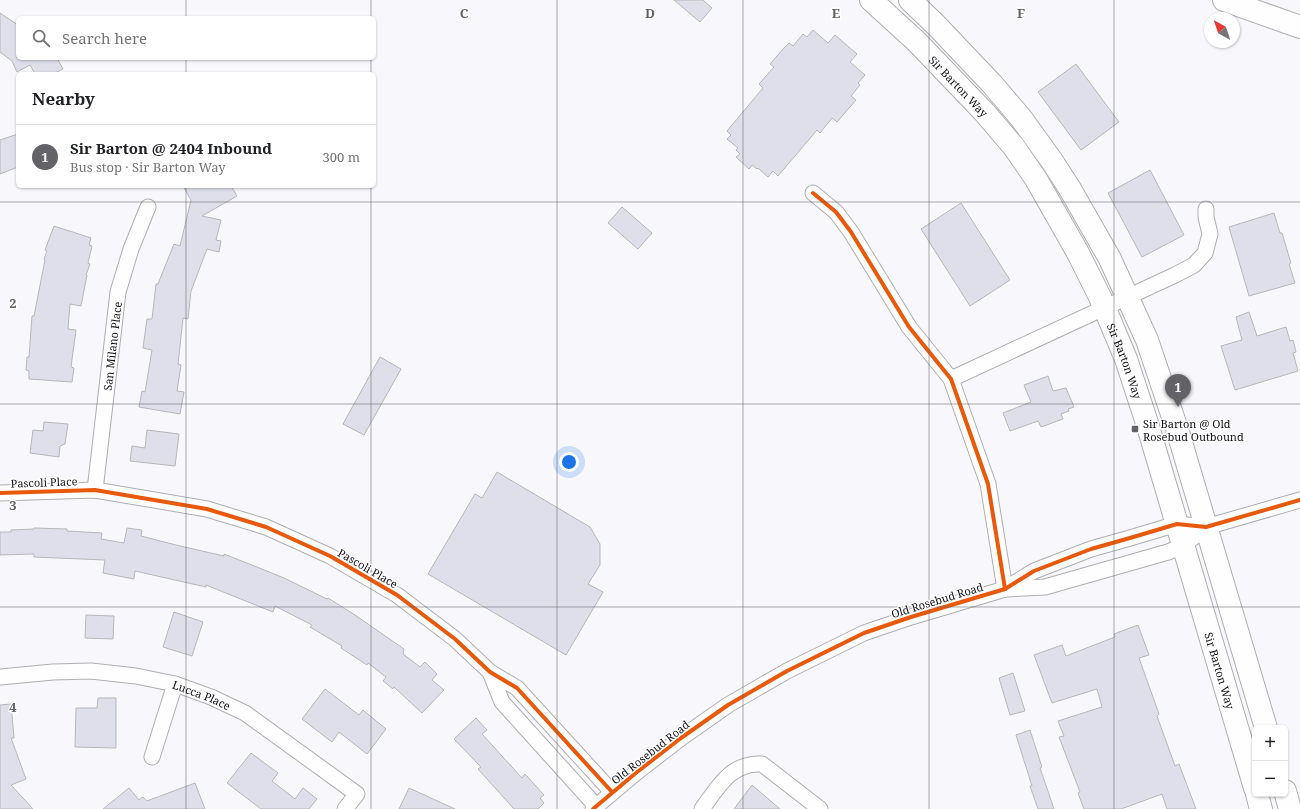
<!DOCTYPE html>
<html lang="en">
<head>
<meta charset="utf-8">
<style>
  :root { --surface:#fff; --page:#f2f2f2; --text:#202124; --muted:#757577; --line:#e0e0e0; --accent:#636367 }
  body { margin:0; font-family:"Noto Serif",serif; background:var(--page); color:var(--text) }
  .controls { position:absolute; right:12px; bottom:12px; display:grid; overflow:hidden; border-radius:6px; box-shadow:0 1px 3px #0004 }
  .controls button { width:36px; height:36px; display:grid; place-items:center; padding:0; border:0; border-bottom:1px solid var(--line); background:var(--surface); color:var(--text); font:20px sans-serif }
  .compass { position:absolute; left:1204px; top:12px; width:36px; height:36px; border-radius:50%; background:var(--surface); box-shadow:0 1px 3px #0004; rotate:320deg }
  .you { position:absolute; left:569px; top:462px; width:14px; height:14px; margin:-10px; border:3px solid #fff; border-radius:50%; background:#1a73e8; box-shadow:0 0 0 6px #1a73e833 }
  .badge { display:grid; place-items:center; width:26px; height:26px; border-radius:50%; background:var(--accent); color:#fff; font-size:13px; font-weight:700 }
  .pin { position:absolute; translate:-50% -33px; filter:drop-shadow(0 1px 2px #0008) }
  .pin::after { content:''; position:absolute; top:21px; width:14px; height:12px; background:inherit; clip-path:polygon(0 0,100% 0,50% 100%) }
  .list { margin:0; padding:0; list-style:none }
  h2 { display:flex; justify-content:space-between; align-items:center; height:52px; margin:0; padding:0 16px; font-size:17px }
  h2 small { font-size:13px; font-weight:400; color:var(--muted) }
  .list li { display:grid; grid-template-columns:26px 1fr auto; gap:12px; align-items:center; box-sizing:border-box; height:64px; padding:0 16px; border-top:1px solid var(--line) }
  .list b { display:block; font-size:15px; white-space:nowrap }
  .list p { margin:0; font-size:13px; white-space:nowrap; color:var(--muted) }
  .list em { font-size:13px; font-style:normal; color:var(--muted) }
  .icon { flex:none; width:22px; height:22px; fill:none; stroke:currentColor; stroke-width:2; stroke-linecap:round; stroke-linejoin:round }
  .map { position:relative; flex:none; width:1300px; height:809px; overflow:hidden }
  .search { position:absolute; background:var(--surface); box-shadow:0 1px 3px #0004; left:16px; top:16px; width:360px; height:44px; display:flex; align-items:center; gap:10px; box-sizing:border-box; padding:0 14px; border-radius:6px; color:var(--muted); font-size:15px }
  .panel { position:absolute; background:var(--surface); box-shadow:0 1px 3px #0004; left:16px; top:72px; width:360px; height:116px; border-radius:6px }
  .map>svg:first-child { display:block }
</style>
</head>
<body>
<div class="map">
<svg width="1300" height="809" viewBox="0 0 1300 809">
  <rect width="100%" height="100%" fill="#f8f8fc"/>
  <g fill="#dedfea" stroke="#b7b7ba">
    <polygon points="674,0 703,0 712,8 700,22"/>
    <polygon points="0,13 18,25 18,58 57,58 63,69 53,74 35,74 30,65 17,72 12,61 0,52"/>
    <polygon points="813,30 828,43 835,35 857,54 850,62 865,75 858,83 860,85 851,96 856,100 837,122 832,118 820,133 817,130 778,176 773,171 768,177 758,168 757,169 752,165 749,169 736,157 740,154 736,150 738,148 727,139 731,135 727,131 763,88 759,84 774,67 770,64 784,48 789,43 793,46 803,34 807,37"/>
    <polygon points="1076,64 1119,122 1081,150 1038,92"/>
    <polygon points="18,134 18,167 0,174 0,140"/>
    <polygon points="1150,170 1184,235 1142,257 1108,193"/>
    <polygon points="183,186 231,186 237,196 202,216 221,220 216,240 221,241 219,252 207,249 191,291 188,319 183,318 178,364 181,365 177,391 184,392 180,414 139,407 142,391 145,392 152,350 143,348 147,319 152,319 156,284 158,284 174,244 180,246 191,200"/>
    <polygon points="961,203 1010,280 970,306 921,229"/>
    <polygon points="622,207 652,233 638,249 608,223"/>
    <polygon points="1274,213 1280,233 1282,233 1291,263 1289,264 1295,283 1249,296 1229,227"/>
    <polygon points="54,226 91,238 89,245 92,246 88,263 90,264 86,275 87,275 81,306 70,304 68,329 76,330 71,367 74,368 72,382 29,379 29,371 26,370 27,357 29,357 32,316 34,316 45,260 44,259 47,251 45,250"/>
    <polygon points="1249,312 1257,336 1286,327 1290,341 1293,340 1296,352 1293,353 1298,371 1235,390 1221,346 1242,340 1236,317"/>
    <polygon points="380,357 401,369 364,435 343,424"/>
    <polygon points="1048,376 1053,391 1066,388 1074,407 1068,409 1069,411 1061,414 1063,419 1041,427 1038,421 1010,431 1003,413 1031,402 1024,385"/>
    <polygon points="44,422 68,424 65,444 60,446 59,457 30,453 33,430 43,431"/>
    <polygon points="147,430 179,434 175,466 130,461 132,446 145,448"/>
    <polygon points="497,472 590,527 600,544 600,565 588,584 603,592 566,655 428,574 475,494 482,498"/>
    <polygon points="34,528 67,529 67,531 102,533 101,539 124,543 127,528 142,530 141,536 176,545 224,556 224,554 257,567 284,578 327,599 328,598 355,615 404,649 403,654 420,667 425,662 437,674 432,680 444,690 422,713 394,687 393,689 383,681 386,677 368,663 367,665 341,648 342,646 310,627 312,625 275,606 273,612 206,585 206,587 135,571 134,579 103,573 105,560 34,557 34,554 0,555 0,532 11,532 11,530 34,529"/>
    <polygon points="174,612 203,622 192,656 163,647"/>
    <polygon points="86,615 114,616 113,639 85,638"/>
    <polygon points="1138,625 1149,655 1139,658 1159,714 1157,716 1175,766 1179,764 1196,809 1167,809 1162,794 1121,809 1084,809 1078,793 1080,792 1059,737 1064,736 1058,721 1102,707 1097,689 1052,703 1034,655 1062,645 1066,656 1115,637 1114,634"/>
    <polygon points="1013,673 1025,711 1010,715 999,678"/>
    <polygon points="325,689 359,715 363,710 386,729 367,754 339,732 332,742 302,719"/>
    <polygon points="98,698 116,698 116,748 75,747 76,708 97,708"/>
    <polygon points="11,704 14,738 11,738 26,779 11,785 33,809 0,809 0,705"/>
    <polygon points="476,718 487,730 482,734 522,778 525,774 544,795 540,798 544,803 538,809 514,809 478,769 481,767 454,739"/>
    <polygon points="1030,730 1042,767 1040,768 1054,809 1038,809 1030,786 1032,786 1016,735"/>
    <polygon points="251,753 278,773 272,781 295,799 303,788 317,799 309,809 261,809 227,783"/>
    <polygon points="195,783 205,809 103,809 129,788 139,800 143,797 147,801"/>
    <polygon points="752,785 780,809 734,809"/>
    <polygon points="409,788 455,809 399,809"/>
  </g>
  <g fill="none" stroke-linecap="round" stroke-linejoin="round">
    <g stroke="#afafb2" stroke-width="17">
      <g id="street">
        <polyline points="813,193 836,212 851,232 909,327 951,379 988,484 1005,589"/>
        <polyline points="951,379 1175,275 1194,265 1205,253 1210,234 1206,217 1206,209"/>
        <path id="s1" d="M95,490L118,292L131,249L148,207"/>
        <polyline points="0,493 95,490 207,509 266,527 330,556 397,595 455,639 490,672 517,688 612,792"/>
        <polyline points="1006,589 1045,587 1168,552 1183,546 1206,527"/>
        <polyline points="490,672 502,702 596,806"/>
        <path id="s2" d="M0,677L53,672L91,671L136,676L175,684L211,697L245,713L357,794L345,809"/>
        <polyline points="152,757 175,684"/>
        <polyline points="593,809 637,772 681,738 728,705 787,671 864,633 911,617 1005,589 1034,571 1091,549 1130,538 1177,524 1206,527 1300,500"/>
        <path d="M702,809C718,787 731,762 762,764L820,809"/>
      </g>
    </g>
    <g stroke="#afafb2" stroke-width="24">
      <g id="secondary">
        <path id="s3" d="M871,0L917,42L985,113L1014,147L1036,179L1078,253L1100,297L1126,359L1147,423L1255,788"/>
        <polyline points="910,0 936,25 992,84 1021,118 1052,161 1070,189 1110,259 1147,340 1177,429 1266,728"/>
        <polyline points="1285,791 1290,809"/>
        <polyline points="1257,794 1261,809"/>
      </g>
    </g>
    <g stroke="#afafb2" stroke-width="24">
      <polyline id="highway" points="1224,0 1300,27"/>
    </g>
    <use href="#street" stroke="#fefeff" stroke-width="15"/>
    <use href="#secondary" stroke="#fefeff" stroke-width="22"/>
    <use href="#highway" stroke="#fefeff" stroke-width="22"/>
    <g stroke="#fff" stroke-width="6">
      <g id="cycleway">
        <polyline points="813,193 836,212 851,232 909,327 951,379 988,484 1005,589"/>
        <polyline points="0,493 95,490 207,509 266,527 330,556 397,595 455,639 490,672 517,688 612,792"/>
        <polyline points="593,809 637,772 681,738 728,705 787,671 864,633 911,617 1005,589 1034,571 1091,549 1130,538 1177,524 1206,527 1300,500"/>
      </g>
    </g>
    <use href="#cycleway" stroke="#e8590c" stroke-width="4"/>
  </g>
  <path fill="none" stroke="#636367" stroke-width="1" stroke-opacity="0.55" d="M186,0V18M371,0V18M557,0V809M743,0V809M929,0V809M1114,0V809M186,58V74M371,58V74M186,186V809M371,186V809M0,202H1300M0,404H1300M0,607H1300"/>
  <rect fill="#636367" stroke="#fff" stroke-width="1.5" x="1131" y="425" width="8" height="8" rx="2"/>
  <g text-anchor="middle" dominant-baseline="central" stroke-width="3" stroke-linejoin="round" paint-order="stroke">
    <g font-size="11" fill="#131317" stroke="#fff">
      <text stroke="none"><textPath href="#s3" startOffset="123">Sir Barton Way</textPath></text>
      <text stroke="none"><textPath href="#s1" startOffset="145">San Milano Place</textPath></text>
      <text stroke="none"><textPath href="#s3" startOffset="447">Sir Barton Way</textPath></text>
      <text transform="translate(44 482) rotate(-2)">Pascoli Place</text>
      <text transform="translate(368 568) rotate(30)">Pascoli Place</text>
      <text transform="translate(937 600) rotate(-17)">Old Rosebud Road</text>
      <text stroke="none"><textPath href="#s3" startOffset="771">Sir Barton Way</textPath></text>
      <text stroke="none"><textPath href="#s2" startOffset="205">Lucca Place</textPath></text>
      <text transform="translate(650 752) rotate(-38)">Old Rosebud Road</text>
    </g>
    <g font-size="11" fill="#131317" stroke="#fff" text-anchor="start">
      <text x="1143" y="423">Sir Barton @ Old<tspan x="1143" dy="13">Rosebud Outbound</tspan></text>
    </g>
  </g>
  <g font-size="13" text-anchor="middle" font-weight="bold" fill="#636367" stroke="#fff" stroke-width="3" stroke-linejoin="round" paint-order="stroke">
    <text x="464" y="18">C</text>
    <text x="650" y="18">D</text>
    <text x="836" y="18">E</text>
    <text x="1021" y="18">F</text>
    <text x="13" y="308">2</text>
    <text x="13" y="510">3</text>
    <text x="13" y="712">4</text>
  </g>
</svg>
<div class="controls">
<button>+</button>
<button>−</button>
</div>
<svg class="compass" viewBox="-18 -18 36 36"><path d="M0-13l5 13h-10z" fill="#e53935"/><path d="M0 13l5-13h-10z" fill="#757577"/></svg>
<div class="you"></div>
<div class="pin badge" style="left:1178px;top:407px">1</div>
<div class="search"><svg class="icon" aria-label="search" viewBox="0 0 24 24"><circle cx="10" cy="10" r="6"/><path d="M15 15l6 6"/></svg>Search here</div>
<section class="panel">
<h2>Nearby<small></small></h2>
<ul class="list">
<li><span class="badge">1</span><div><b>Sir Barton @ 2404 Inbound</b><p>Bus stop · Sir Barton Way</p></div><em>300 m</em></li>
</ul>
</section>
</div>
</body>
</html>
